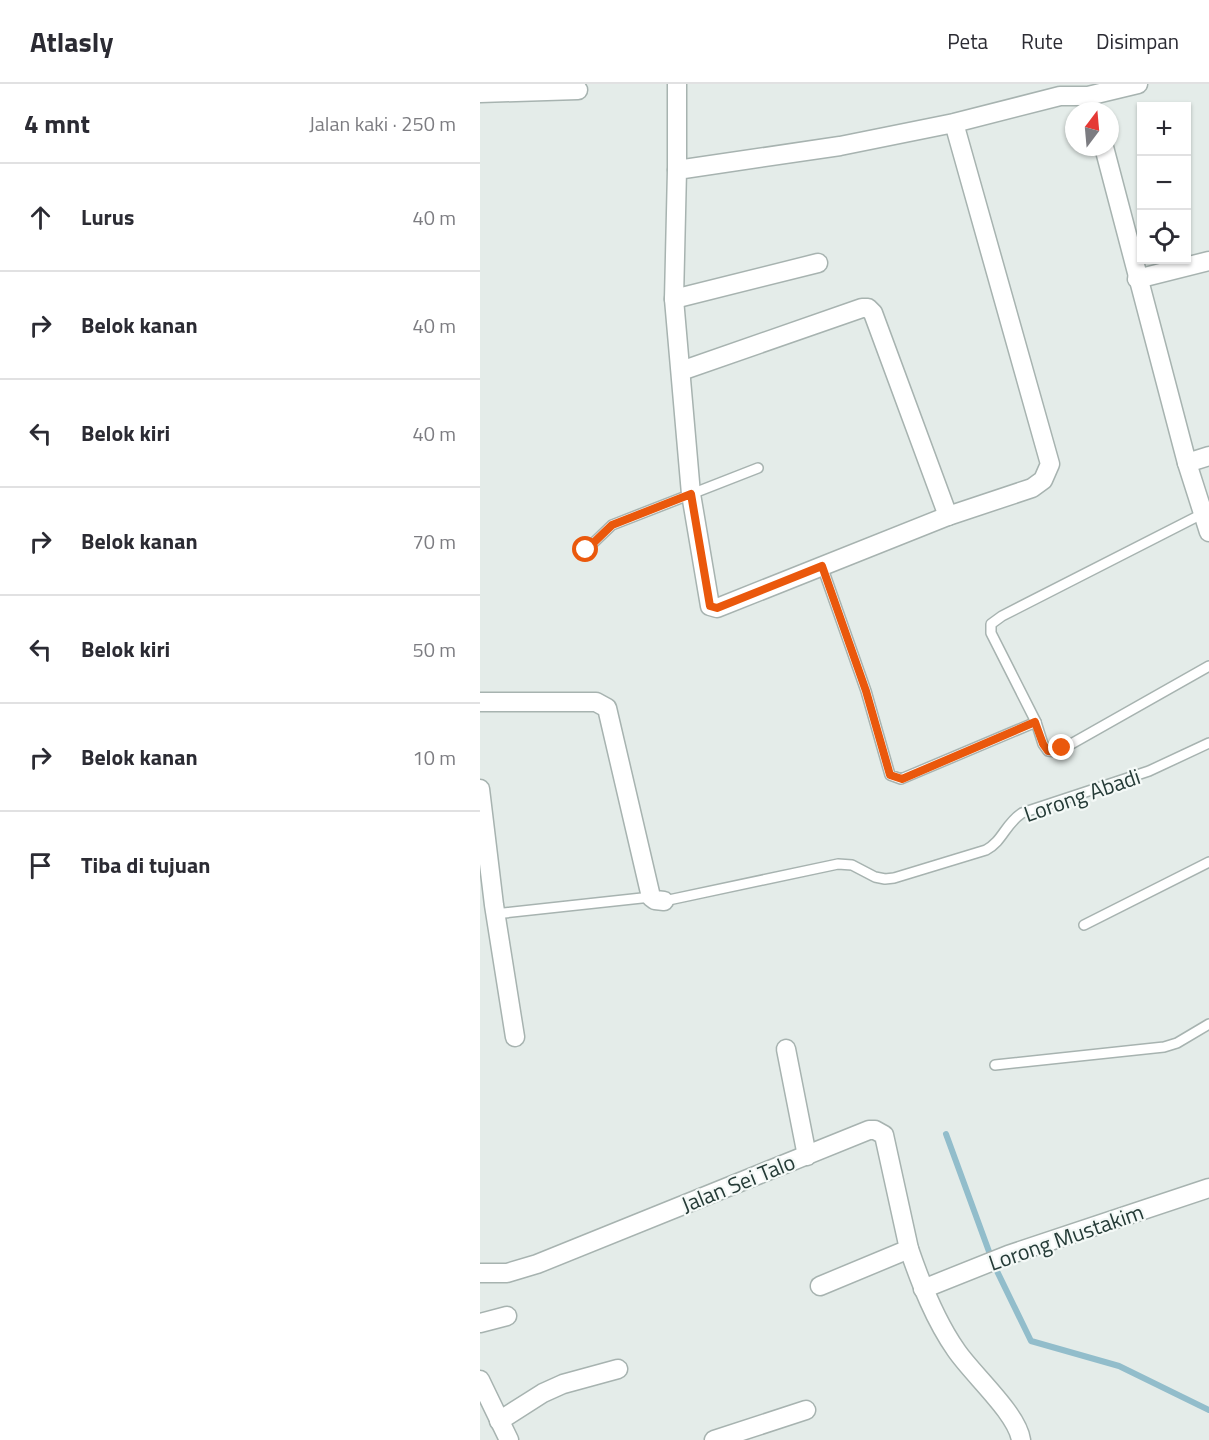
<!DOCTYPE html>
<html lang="id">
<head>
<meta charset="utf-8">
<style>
  :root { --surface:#fff; --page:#f7f7f7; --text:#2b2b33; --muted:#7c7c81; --line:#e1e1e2 }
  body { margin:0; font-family:"Titillium Web",sans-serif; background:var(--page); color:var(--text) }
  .controls { position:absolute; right:18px; top:18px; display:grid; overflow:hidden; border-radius:0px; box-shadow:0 2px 4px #0004 }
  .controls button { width:54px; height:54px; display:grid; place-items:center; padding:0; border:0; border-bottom:2px solid var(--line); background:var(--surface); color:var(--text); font:30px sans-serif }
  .compass { position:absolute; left:585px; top:18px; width:54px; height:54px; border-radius:50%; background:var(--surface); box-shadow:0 2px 4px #0004; rotate:16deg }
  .stop { position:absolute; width:18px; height:18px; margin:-14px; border:4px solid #ea580c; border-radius:50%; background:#fff }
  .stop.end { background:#ea580c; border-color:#fff; box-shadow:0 2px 6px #0008 }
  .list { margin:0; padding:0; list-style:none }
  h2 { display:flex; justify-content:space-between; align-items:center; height:78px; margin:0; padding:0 24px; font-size:26px }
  h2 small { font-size:20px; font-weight:400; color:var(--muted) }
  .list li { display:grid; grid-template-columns:39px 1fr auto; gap:18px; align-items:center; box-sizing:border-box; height:108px; padding:0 24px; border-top:2px solid var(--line) }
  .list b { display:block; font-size:22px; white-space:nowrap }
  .list em { font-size:20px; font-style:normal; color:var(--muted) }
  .icon { flex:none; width:33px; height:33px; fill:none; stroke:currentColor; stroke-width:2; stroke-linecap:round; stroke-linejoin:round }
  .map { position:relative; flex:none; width:729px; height:1356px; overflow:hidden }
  header { display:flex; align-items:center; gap:36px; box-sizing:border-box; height:84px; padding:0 30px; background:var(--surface); border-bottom:2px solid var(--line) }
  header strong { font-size:28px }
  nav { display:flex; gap:33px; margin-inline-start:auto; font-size:21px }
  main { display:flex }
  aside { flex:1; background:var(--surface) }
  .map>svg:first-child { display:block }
</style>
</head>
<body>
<header>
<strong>Atlasly</strong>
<nav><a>Peta</a><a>Rute</a><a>Disimpan</a></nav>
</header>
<main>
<aside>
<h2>4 mnt<small>Jalan kaki · 250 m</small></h2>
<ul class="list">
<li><svg class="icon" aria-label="ahead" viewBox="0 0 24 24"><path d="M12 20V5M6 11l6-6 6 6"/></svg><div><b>Lurus</b></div><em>40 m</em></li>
<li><svg class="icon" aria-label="right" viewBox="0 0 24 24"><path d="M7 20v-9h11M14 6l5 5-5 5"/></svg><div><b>Belok kanan</b></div><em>40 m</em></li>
<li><svg class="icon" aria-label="left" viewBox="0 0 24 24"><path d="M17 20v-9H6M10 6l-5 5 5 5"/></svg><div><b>Belok kiri</b></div><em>40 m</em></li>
<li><svg class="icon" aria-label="right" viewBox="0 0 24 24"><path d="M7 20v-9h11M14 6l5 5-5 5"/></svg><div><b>Belok kanan</b></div><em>70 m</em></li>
<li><svg class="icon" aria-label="left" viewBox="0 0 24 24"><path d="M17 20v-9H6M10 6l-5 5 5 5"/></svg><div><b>Belok kiri</b></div><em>50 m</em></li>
<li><svg class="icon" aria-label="right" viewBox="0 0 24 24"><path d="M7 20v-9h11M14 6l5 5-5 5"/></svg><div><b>Belok kanan</b></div><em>10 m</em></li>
<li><svg class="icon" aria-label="arrive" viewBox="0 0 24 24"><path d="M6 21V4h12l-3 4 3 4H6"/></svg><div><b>Tiba di tujuan</b></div></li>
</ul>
</aside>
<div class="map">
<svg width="729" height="1356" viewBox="0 0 729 1356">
  <rect width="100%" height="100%" fill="#e4ece9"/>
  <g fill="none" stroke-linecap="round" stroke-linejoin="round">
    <g stroke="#92bdcb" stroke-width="6">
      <polyline points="466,1050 511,1173"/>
      <polyline points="515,1183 551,1257 639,1282 729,1326"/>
    </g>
    <g stroke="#a7b3b0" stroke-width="12">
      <g id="lane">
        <polyline points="106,466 132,441 278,384"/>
        <polyline points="342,482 386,607 410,691 421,695 556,638 563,660 568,667 577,668 729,582"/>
        <polyline points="556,638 511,549 511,540 522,532 722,430"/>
        <path d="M184,817L358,780L372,781L395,793L405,795L414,794L506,766C523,757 525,740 542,729L669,687L729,659"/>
        <polyline points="15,830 171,813"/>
        <polyline points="604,841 729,778"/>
        <polyline points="515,981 684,963 697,959 729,940"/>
      </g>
    </g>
    <g stroke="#a7b3b0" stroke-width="21">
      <g id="street">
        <polyline points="197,0 197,86"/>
        <polyline points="0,9 98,6"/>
        <polyline points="474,39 570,380 563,396 552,404 468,432 237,524 230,522 211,410 194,215 197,86 360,62 474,39 580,12 608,12 658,0"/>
        <polyline points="624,63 707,379 729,448"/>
        <polyline points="657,195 729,177"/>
        <polyline points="194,215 338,179"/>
        <polyline points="201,287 382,224 388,224 393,229 468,432"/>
        <polyline points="707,379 729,372"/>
        <polyline points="0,618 116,618 127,624 171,813 175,816 184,817"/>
        <polyline points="0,705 14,821 35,953"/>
        <polyline points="306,965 327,1072"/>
        <path d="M429,1165C441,1200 455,1236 476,1266C492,1290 537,1329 541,1356"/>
        <polyline points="0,1189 27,1189 57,1180 389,1046 395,1046 404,1051 429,1165 340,1202"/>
        <polyline points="443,1205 528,1171 729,1104"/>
        <polyline points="0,1239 27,1232"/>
        <polyline points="0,1296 29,1356"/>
        <polyline points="19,1337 63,1309 83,1300 138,1285"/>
        <polyline points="234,1356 326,1326"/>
      </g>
    </g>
    <use href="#lane" stroke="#fff" stroke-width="9"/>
    <use href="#street" stroke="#fff" stroke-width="18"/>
  </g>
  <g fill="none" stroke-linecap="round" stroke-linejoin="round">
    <polyline stroke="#ea580c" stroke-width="8" points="106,466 132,441 211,410 230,522 237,524 342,482 386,607 410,691 422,695 555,638 563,660 568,667 577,668 582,664"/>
  </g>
  <g text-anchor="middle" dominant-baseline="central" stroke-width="4.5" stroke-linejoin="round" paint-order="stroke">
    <g font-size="22" fill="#253b37" stroke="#f4f9f7">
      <text transform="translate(602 711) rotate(-19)">Lorong Abadi</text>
      <text transform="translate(258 1099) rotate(-22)">Jalan Sei Talo</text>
      <text transform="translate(586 1153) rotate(-19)">Lorong Mustakim</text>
    </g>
  </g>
</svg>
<div class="controls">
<button>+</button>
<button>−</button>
<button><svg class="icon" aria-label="locate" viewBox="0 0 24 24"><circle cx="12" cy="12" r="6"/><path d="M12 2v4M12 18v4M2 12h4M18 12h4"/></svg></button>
</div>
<svg class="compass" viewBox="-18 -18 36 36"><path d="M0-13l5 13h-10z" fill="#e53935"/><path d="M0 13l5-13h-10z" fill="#7c7c81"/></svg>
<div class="stop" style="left:106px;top:466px"></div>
<div class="stop end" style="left:582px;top:664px"></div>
</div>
</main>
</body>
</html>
